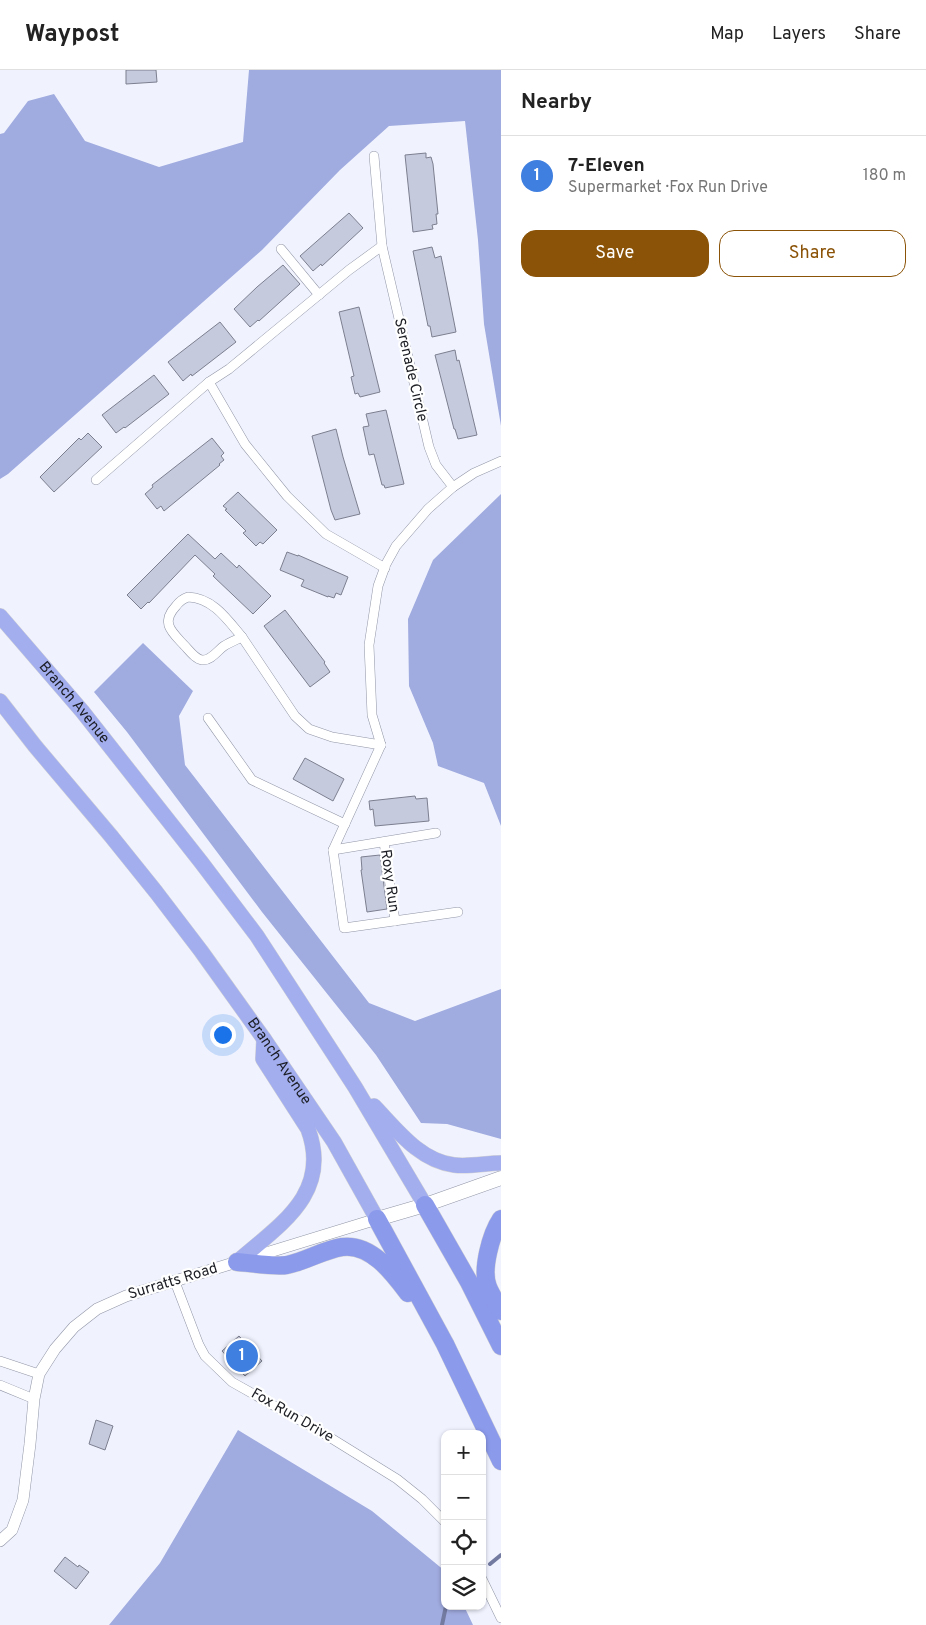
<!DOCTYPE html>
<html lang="en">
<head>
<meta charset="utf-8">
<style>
  :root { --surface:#fff; --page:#f2f2f2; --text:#222; --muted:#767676; --line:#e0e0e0; --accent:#8b5307 }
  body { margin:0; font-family:Overpass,sans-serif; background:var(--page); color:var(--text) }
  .controls { position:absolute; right:15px; bottom:15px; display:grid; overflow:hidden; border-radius:10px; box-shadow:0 1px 4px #0004 }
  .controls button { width:45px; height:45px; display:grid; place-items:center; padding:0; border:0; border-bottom:1px solid var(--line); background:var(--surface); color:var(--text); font:25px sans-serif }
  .you { position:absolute; left:222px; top:964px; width:18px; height:18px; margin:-12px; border:4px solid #fff; border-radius:50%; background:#1a73e8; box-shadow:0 0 0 8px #1a73e833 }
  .badge { display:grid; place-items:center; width:32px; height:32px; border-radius:50%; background:var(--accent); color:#fff; font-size:16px; font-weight:700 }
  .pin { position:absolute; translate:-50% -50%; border:2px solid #fff; box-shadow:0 1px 5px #0006 }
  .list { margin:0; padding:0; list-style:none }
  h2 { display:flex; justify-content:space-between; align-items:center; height:65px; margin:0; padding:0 20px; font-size:21px }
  h2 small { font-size:16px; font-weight:400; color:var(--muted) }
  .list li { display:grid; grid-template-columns:32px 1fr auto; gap:15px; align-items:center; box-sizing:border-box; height:80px; padding:0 20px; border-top:1px solid var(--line) }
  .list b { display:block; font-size:19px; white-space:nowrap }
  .list p { margin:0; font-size:16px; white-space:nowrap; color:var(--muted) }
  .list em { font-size:16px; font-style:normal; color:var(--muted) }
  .actions { display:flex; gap:10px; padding:15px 20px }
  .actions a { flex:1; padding:11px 0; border:1px solid var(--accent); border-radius:15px; text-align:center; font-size:18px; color:var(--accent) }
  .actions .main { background:var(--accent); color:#fff }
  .icon { flex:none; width:28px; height:28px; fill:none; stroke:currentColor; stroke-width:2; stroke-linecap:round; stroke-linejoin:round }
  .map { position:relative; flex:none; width:501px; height:1555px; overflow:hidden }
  header { display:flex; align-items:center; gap:30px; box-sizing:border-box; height:70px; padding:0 25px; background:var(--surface); border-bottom:1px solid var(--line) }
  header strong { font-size:24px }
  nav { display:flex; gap:28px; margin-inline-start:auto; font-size:18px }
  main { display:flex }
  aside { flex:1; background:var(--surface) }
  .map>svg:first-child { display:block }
</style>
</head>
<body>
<header>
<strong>Waypost</strong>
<nav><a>Map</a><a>Layers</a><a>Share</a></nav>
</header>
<main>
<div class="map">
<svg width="501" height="1555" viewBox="0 0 501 1555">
  <rect width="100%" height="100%" fill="#f0f3fe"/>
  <g fill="#a0abdf">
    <polygon points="249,0 501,0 501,356 484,254 478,170 465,51 389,56 340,100 262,180 8,404 0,409 0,64 4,63 28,31 54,24 85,71 159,97 243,72"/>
    <polygon points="501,424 501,756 484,713 438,696 433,673 409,616 408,549 433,490"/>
    <polygon points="143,573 193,621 179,646 185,695 369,933 415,951 501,919 501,1069 447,1054 421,1053 376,985 262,842 127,662 94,622"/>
    <polygon points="238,1360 372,1441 445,1501 445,1536 464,1536 473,1555 109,1555 160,1493"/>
  </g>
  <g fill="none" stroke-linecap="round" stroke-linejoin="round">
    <g stroke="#747ba1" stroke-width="4">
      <polyline points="490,1494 501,1485"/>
      <polyline points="442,1555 446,1536"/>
    </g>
  </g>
  <g fill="#c6cadd" stroke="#7b7f8f">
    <polygon points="126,0 156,0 157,12 126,14"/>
    <polygon points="426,83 426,88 431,87 433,94 438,144 436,144 437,154 432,155 433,159 413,162 405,85"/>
    <polygon points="349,143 363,158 322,196 321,194 313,201 300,186"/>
    <polygon points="432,177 435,188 441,186 456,262 432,267 430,256 428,256 413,181"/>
    <polygon points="283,195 300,214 259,251 258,250 250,257 234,239 257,217"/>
    <polygon points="359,237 380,322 360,327 358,323 355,324 351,307 354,306 339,242"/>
    <polygon points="220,252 236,272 192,306 191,304 183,311 168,292"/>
    <polygon points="455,280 457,291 459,290 477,365 458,369 455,359 454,359 435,285"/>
    <polygon points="154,305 169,324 125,358 124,357 116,363 102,345"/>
    <polygon points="386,340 404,414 385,418 384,415 382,415 374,384 369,385 363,357 369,356 366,344"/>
    <polygon points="336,359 343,387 360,444 335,450 331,440 312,366"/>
    <polygon points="88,363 102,377 54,422 40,407 79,368 81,370"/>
    <polygon points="212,368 224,383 221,386 224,390 219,394 220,395 164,441 161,436 157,439 145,424 153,417 152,415"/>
    <polygon points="238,422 277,460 263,474 260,472 256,476 243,463 246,461 225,440 227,439 223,436"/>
    <polygon points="188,464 215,489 221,483 237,498 239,495 271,526 253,544 213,506 215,504 195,485 149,533 148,532 141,539 127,525"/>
    <polygon points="287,482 298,486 298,485 348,507 341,525 336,523 334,528 328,526 328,527 301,516 304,510 280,500"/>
    <polygon points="285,540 325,592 324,593 330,602 310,617 264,556"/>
    <polygon points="305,688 344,709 333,731 293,709"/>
    <polygon points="415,726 416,729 427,728 429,751 375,756 373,739 370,740 369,731"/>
    <polygon points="380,785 387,839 367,842 361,800 362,800 361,787"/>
    <polygon points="239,1266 262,1291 245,1306 222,1281"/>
    <polygon points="96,1350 113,1356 105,1380 89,1374"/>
    <polygon points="65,1487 78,1497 79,1495 89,1502 76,1519 54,1501"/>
  </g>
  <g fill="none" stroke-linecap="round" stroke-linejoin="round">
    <g stroke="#9195a6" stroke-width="10">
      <g id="minor">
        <polyline points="374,86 382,176 429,377 436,395 453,417"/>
        <polyline points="281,179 319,225"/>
        <polyline points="209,312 245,374 287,426 326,464 385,498"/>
        <polyline points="96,410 209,312 229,299 349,200 382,176"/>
        <path d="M188,527C213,528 227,549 242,567C236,570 230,572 224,576C218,580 211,591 202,590C195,589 189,580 184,575C172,562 160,553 176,536C179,532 182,529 188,527Z"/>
        <polyline points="242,567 295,646 309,659 332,667 381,675"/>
        <polyline points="208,648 252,710 345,754"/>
        <polyline points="381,675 372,645 369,575 378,516 386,494 396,476 428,439 453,417 474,403 501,391"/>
        <polyline points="381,675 333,780 344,858 458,842"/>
        <polyline points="384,772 395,851"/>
        <polyline points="333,780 436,763"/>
        <polyline points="175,1212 199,1275 205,1286 232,1312 326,1365 397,1409 422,1429 445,1452"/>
        <polyline points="0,1291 39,1304"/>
        <polyline points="0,1315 34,1329"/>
        <polyline points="482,1509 501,1548"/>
      </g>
    </g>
    <g stroke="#9195a6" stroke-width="12">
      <polyline id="tertiary" points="0,1471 12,1460 23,1430 30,1374 34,1329 39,1304 55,1279 74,1257 97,1239 126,1226 377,1149"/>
    </g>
    <g stroke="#9195a6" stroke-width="15">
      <polyline id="secondary" points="377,1149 425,1135 501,1108"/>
    </g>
    <g stroke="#d2d2d3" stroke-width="16">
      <g id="trunk">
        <path id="s1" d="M0,546L82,641L201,792L257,866L355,1017L425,1135"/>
        <path id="s2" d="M0,631L35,676L111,766L156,822L201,881L264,969L334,1072L377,1149"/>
        <path d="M374,1036C397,1060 420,1091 454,1095C469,1097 486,1093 501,1093"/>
        <path d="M237,1192C279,1155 332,1124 308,1059L263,989L264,969"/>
      </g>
    </g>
    <g stroke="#d2d2d3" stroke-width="19">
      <g id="motorway">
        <polyline points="425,1135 469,1212 501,1276"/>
        <polyline points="377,1149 445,1274 501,1391"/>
        <path d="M501,1149C491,1164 481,1200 488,1217C491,1225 497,1233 501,1241"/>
        <path d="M237,1192C251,1193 275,1197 287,1195C306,1191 323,1180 342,1177C371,1173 393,1203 408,1223"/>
      </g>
    </g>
    <use href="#minor" stroke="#fff" stroke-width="9"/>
    <use href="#tertiary" stroke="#fff" stroke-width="11"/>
    <use href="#secondary" stroke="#fff" stroke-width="14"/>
    <use href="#trunk" stroke="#a3aeef" stroke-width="15"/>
    <use href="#motorway" stroke="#8c9aeb" stroke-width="18"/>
  </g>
  <g text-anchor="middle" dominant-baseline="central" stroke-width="4.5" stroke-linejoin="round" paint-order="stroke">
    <g font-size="15" fill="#1c1e24" stroke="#fff">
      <text transform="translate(410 300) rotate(77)">Serenade Circle</text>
      <text stroke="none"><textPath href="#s1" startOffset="114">Branch Avenue</textPath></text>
      <text transform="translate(389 811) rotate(82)">Roxy Run</text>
      <text stroke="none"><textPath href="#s2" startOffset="456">Branch Avenue</textPath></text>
      <text transform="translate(173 1212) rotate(-17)">Surratts Road</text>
      <text transform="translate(292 1346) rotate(30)">Fox Run Drive</text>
    </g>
  </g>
</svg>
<div class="controls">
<button>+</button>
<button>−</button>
<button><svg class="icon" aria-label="locate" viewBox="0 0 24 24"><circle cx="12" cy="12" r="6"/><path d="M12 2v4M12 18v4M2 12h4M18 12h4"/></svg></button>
<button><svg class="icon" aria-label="layers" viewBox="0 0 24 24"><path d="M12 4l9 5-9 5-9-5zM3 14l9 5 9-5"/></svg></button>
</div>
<div class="you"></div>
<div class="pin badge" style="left:242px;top:1286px;background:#3f7fe0">1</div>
</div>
<aside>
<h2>Nearby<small></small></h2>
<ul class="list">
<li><span class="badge" style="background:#3f7fe0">1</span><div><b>7-Eleven</b><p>Supermarket · Fox Run Drive</p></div><em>180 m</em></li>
</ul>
<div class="actions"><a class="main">Save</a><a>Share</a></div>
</aside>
</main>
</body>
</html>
